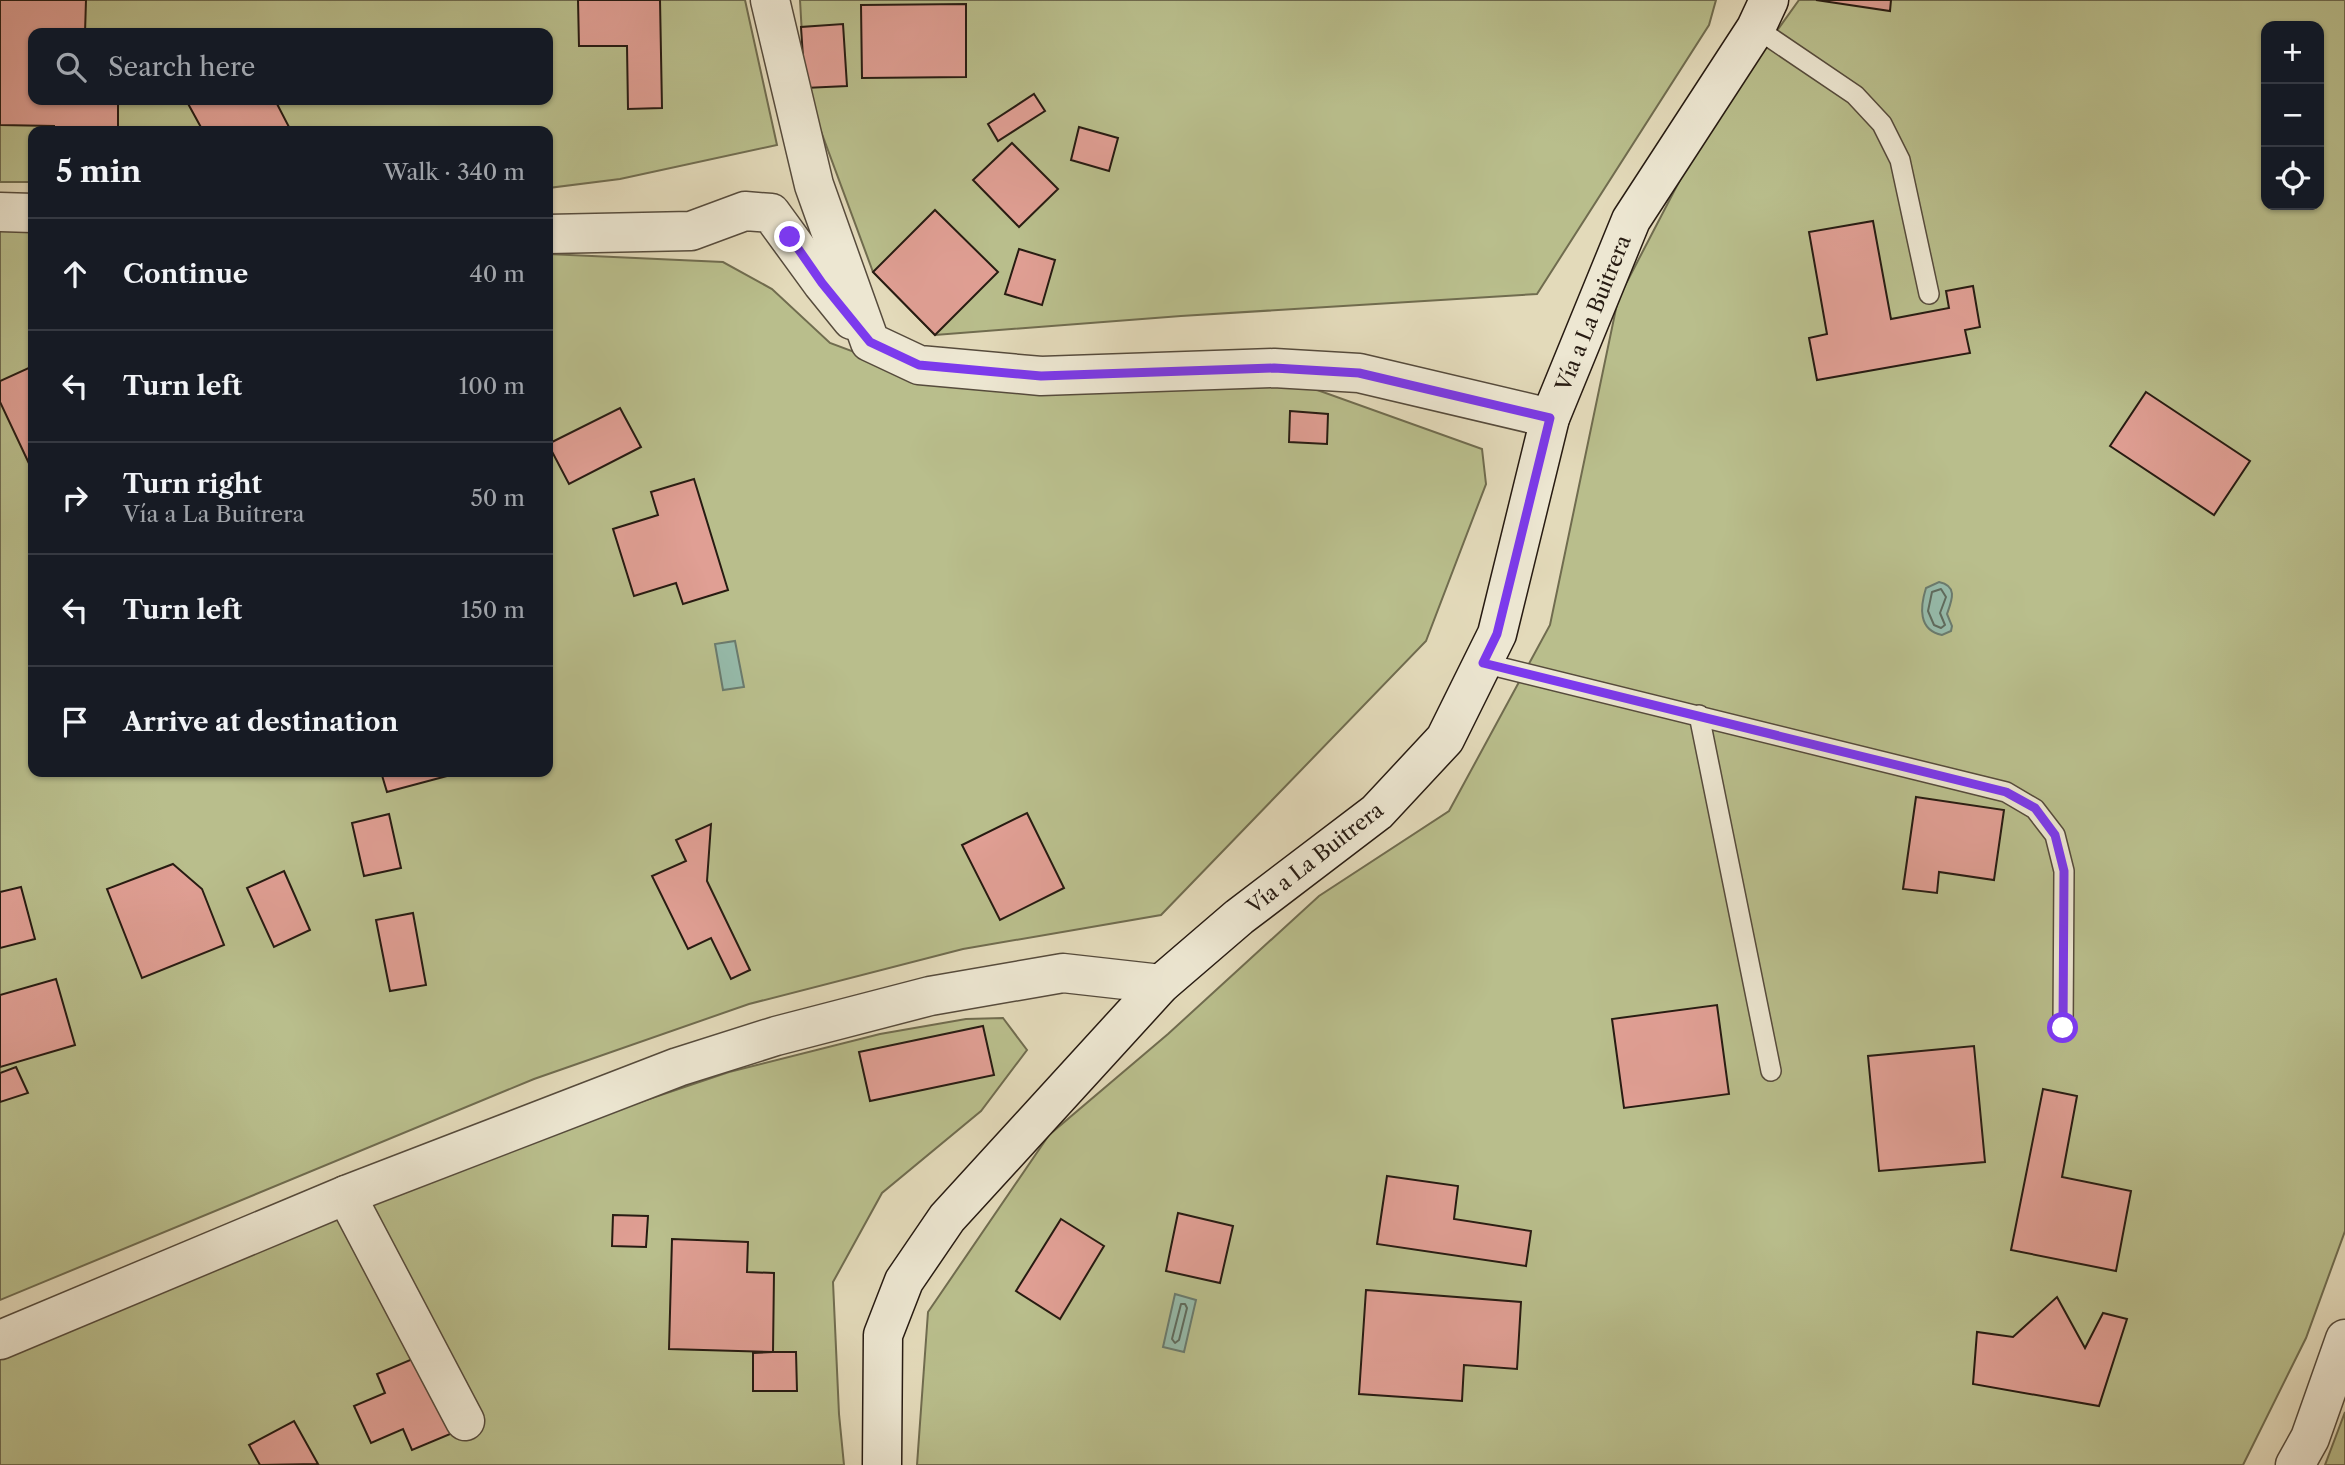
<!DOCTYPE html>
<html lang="en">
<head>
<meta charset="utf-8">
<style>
  :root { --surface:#171b24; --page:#20242c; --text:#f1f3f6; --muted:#9ea1a6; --line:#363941 }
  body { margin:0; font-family:"Libre Caslon Text",serif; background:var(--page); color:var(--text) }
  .controls { position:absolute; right:21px; top:21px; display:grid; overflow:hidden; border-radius:14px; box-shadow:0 2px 5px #0004 }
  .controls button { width:63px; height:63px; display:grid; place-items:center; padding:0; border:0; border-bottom:2px solid var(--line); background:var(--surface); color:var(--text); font:35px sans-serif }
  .stop { position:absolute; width:21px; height:21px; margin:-16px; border:5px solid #7c3aed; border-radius:50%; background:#fff }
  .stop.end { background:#7c3aed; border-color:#fff; box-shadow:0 2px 7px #0008 }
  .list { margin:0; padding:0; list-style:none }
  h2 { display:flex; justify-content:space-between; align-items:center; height:91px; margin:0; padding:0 28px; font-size:30px }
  h2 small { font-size:23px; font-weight:400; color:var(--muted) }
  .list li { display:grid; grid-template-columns:46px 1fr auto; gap:21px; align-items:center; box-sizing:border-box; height:112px; padding:0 28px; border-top:2px solid var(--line) }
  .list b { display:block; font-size:26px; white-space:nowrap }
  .list p { margin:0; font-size:23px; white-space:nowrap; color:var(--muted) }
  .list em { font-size:23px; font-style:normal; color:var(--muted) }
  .icon { flex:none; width:38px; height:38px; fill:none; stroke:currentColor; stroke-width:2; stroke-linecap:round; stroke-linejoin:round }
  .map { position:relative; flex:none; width:2345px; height:1465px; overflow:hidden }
  .search { position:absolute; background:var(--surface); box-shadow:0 2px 5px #0004; left:28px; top:28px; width:525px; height:77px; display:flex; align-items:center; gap:18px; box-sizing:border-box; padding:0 24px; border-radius:14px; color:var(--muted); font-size:26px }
  .panel { position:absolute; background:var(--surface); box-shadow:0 2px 5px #0004; left:28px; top:126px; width:525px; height:651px; border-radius:14px }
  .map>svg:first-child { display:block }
</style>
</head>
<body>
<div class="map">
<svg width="2345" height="1465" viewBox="0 0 2345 1465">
  <rect width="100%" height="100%" fill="#e3daba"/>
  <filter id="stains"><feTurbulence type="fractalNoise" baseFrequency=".00286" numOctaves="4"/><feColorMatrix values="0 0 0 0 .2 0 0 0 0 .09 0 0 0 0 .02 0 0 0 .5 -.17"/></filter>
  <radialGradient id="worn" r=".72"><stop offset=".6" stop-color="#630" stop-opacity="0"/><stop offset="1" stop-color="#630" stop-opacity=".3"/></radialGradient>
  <g fill="#b9be8c" stroke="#706c4f" stroke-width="2" fill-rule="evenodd">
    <path d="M0,0H745L777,145L620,179L548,188V131H33V182H0ZM33,33H548V100H33Z"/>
    <polygon points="800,0 1716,0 1709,25 1537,294 1181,316 935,335 873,272 805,88"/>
    <path d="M1799,0H2345V1231L2306,1338L2243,1465H917L928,1312L1049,1135L1168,1034L1319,896L1449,811L1550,625L1618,299L1707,128ZM2266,26H2319V205H2266Z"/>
    <polygon points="0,226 33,227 33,772 548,772 548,254 723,262 772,289 830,343 913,374 1295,382 1482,449 1486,484 1426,641 1161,915 963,949 749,1004 534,1079 0,1300"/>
    <polygon points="1003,1018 1027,1050 981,1111 882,1193 833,1282 839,1414 844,1465 0,1465 0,1355 563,1128 729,1072 880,1034 966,1019"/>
    <polygon points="2345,1412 2345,1465 2325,1465"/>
  </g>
  <g fill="#96bbab" stroke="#6a7b6e" stroke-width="2">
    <path d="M1939,582C1958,586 1952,600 1947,614L1952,626L1951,631L1942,635C1918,630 1920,607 1926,588Z"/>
    <polygon points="735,641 744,687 723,690 715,644"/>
    <polygon points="1175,1294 1196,1300 1184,1352 1163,1347"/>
  </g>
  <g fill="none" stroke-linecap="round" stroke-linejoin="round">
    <g stroke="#5e6b5e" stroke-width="2">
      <polygon points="1941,589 1946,597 1940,613 1945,625 1941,628 1934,625 1928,611 1932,592"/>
      <polygon points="1181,1304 1185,1304 1187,1308 1179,1340 1175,1343 1172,1339"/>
    </g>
  </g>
  <g fill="#e09f94" stroke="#271b12" stroke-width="2">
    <polygon points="0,0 86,0 85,33 33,33 33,100 118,100 118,131 54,131 54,126 0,125"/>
    <polygon points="578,0 660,0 662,108 628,109 627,46 579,46"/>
    <polygon points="1816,0 1891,0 1890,11"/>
    <polygon points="966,4 966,77 862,78 861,5"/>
    <polygon points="843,24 847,86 805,88 801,27"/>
    <polygon points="1034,94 1045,111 998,141 988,124"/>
    <polygon points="186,100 275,100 289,127 281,131 203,131"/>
    <polygon points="1079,127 1118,138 1109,171 1071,160"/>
    <polygon points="1012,143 1058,189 1019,227 973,180"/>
    <polygon points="935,210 998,272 935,335 873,272"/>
    <polygon points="1873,221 1891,319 1949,308 1946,291 1973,286 1980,327 1965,330 1970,353 1817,380 1809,338 1827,334 1809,232"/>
    <polygon points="1019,249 1055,260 1042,305 1005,294"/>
    <polygon points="33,366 33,472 0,402 0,381"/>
    <polygon points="2146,392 2250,461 2214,515 2110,446"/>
    <polygon points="620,408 641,447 569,484 548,444"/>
    <polygon points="1290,411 1328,414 1327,444 1289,442"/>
    <polygon points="694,479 728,590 683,604 676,583 634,596 613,529 658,515 651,492"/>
    <polygon points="381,772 462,772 387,792"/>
    <polygon points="1916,797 2004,810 1994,880 1939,872 1937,893 1903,889"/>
    <polygon points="1027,813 1064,888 1000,920 962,845"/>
    <polygon points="389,814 401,868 364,876 352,823"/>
    <polygon points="711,824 707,881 750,970 731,979 711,938 688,949 652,876 686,861 676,840"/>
    <polygon points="173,864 202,889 224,945 142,978 107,889"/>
    <polygon points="284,871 310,930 274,947 247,888"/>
    <polygon points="21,887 35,939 0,948 0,892"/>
    <polygon points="413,913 426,985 390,991 376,920"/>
    <polygon points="56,979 75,1045 0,1067 0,995"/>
    <polygon points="1717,1005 1729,1094 1624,1108 1612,1019"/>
    <polygon points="983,1026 994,1075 870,1101 859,1052"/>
    <polygon points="1974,1046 1985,1162 1879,1171 1868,1056"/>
    <polygon points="16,1067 28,1093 0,1102 0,1073"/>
    <polygon points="2043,1089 2077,1096 2062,1177 2131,1191 2116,1271 2011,1250"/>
    <polygon points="1387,1176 1458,1186 1454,1219 1531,1231 1526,1266 1377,1244"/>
    <polygon points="1178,1213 1233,1226 1220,1283 1166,1271"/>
    <polygon points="613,1215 648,1216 646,1247 612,1246"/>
    <polygon points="1061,1219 1104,1246 1060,1319 1016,1291"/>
    <polygon points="672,1239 748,1242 747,1272 774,1273 773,1352 669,1349"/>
    <polygon points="1366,1290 1521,1302 1517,1369 1464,1365 1462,1401 1359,1394"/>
    <polygon points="2057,1297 2085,1348 2103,1313 2127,1319 2099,1406 1973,1384 1977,1332 2013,1337"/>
    <polygon points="773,1352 796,1352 797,1391 753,1391 753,1353"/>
    <polygon points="422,1355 455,1432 412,1450 403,1429 371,1443 354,1406 385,1393 377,1374"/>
    <polygon points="294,1421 318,1464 260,1465 249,1445"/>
  </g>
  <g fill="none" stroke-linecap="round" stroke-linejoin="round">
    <g stroke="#564b3c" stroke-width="22">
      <g id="lane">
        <polyline points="1756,28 1855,95 1882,124 1900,160 1929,294"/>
        <polyline points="1483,663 2006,792 2035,809 2055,835 2064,871 2063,1028"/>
        <polyline points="1699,715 1771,1071"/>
      </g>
    </g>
    <g stroke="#564b3c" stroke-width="41">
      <g id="street">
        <polyline points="770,0 814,185 870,342 919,365 1041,376 1274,368 1359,373 1550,418"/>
        <polyline points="0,212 33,213"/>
        <polyline points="548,234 691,231 745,211 771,213 822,283 852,320"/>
        <polyline points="346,1195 465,1421"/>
        <polyline points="0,1340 346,1195 678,1067 776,1036 930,996 1063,973 1161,984"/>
        <polyline points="2295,1465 2310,1438 2345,1339"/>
      </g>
    </g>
    <g stroke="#271b12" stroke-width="41">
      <polyline id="secondary" points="882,1465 883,1335 904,1281 947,1218 1161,984 1239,917 1377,812 1445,739 1497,634 1550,418 1631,220 1756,28 1769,0"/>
    </g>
    <use href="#lane" stroke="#ede7d2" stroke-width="19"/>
    <use href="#street" stroke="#ede7d2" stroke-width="38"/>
    <use href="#secondary" stroke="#ede7d2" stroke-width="38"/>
  </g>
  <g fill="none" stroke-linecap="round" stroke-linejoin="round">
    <polyline stroke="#7c3aed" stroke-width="9" points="790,237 822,283 870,342 919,365 1041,376 1274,368 1359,373 1550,418 1497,634 1483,663 2006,792 2035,808 2055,835 2064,871 2063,1028"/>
  </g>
  <g text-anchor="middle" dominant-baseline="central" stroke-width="5" stroke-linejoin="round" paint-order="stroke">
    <g font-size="21" fill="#271b12" stroke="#ede7d2">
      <text transform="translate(1593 313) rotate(-68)">Vía a La Buitrera</text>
      <text transform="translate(1315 858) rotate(-38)">Vía a La Buitrera</text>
    </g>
  </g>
  <rect width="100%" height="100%" filter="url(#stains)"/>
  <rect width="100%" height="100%" fill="url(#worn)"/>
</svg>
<div class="controls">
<button>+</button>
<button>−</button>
<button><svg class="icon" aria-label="locate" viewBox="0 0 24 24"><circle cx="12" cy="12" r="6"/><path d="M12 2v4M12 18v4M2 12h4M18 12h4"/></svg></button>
</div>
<div class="stop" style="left:2063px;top:1028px"></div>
<div class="stop end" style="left:790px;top:237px"></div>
<div class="search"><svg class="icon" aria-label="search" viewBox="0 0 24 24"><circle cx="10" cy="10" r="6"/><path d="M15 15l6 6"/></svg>Search here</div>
<section class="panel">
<h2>5 min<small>Walk · 340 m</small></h2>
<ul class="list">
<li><svg class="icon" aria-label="ahead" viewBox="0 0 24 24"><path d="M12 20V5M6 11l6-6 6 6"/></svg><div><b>Continue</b></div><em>40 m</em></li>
<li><svg class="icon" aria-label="left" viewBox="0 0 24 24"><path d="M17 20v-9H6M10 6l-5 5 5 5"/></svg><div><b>Turn left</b></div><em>100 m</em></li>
<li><svg class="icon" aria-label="right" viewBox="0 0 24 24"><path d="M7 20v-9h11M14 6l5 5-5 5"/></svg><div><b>Turn right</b><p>Vía a La Buitrera</p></div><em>50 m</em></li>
<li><svg class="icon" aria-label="left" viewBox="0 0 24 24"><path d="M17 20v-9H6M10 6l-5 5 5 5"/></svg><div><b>Turn left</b></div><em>150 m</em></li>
<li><svg class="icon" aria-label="arrive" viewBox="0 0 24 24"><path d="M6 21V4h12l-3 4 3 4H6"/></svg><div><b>Arrive at destination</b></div></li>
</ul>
</section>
</div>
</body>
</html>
